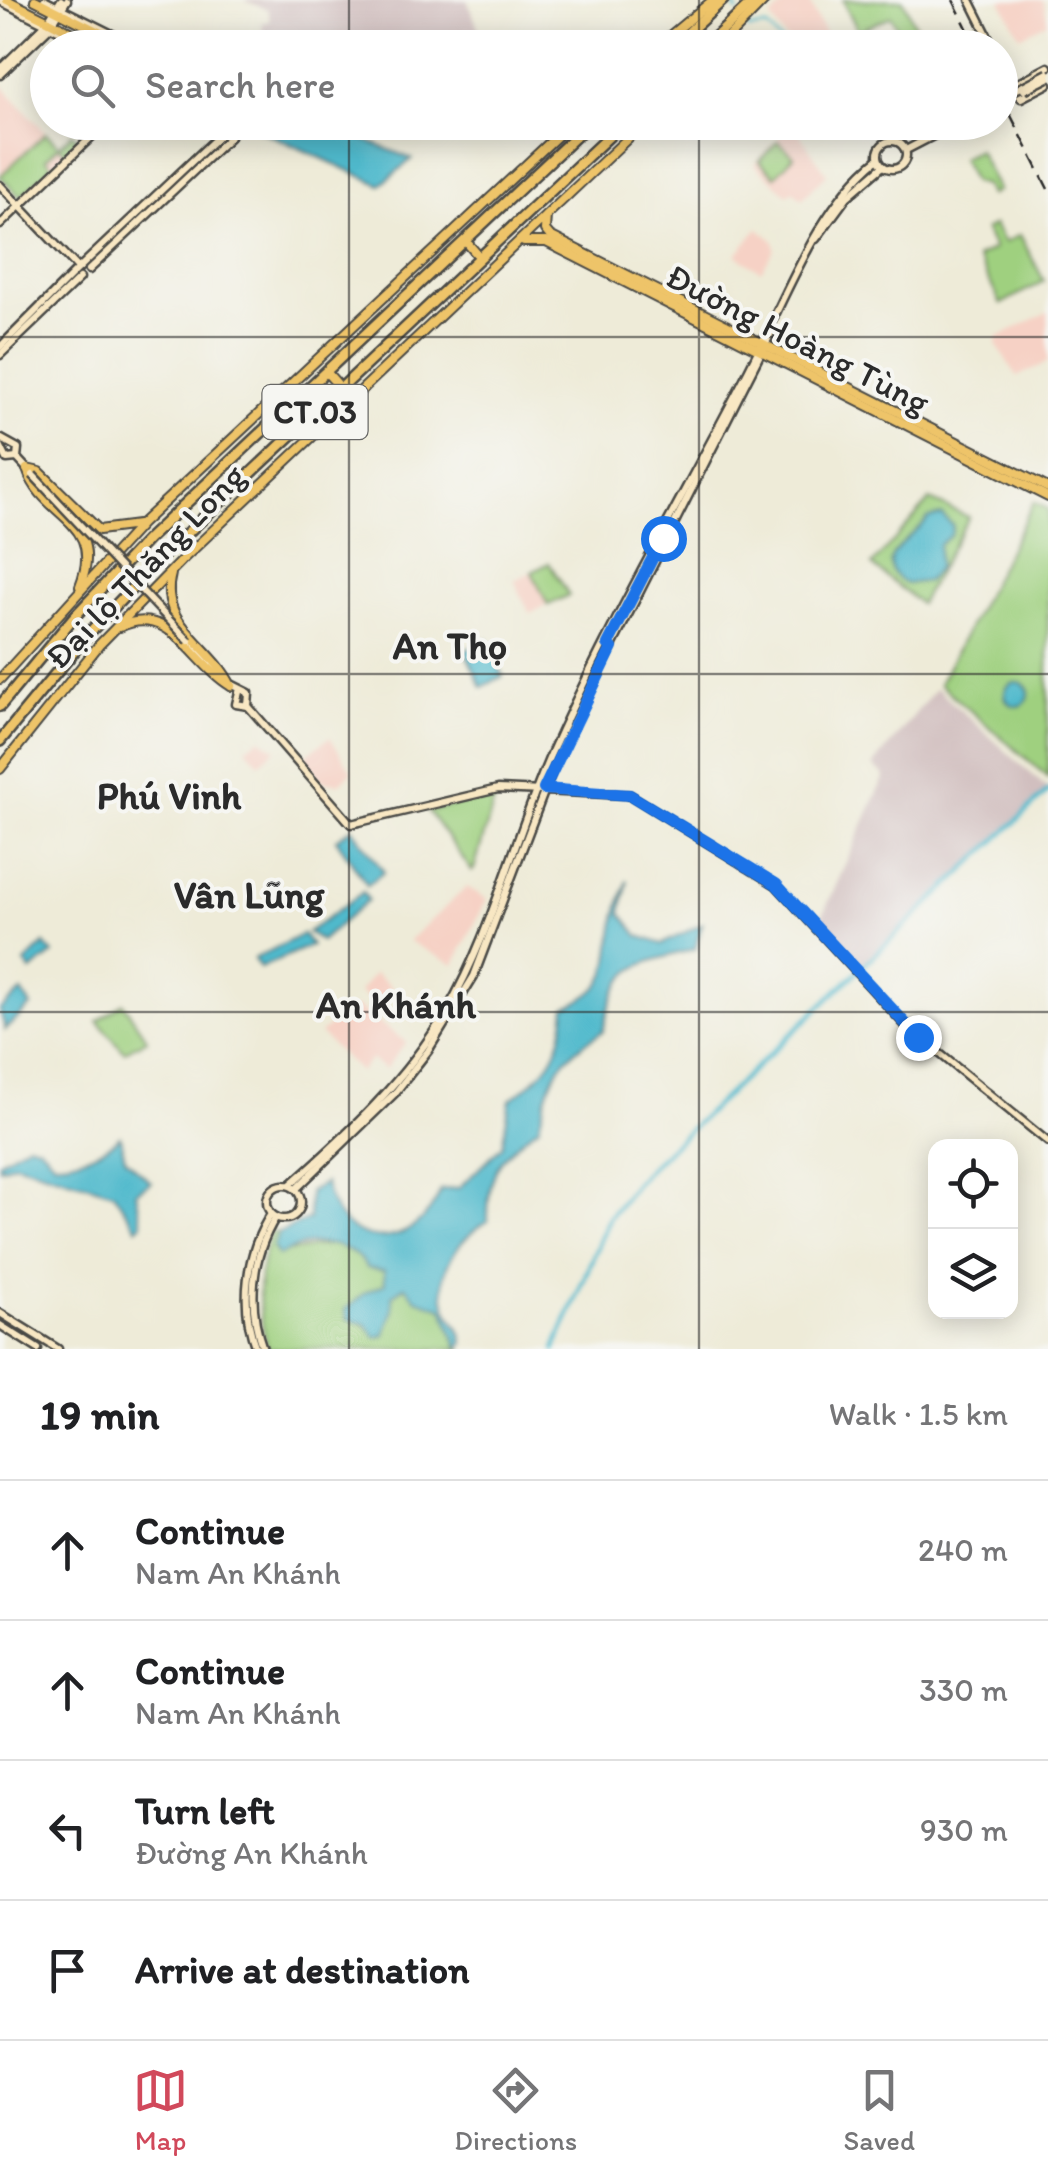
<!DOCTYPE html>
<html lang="en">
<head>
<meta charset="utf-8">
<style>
  :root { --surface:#fff; --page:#f6f6f6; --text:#202124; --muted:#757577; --line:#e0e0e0; --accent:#d1495b }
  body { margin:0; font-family:Itim,sans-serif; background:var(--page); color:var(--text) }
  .controls { position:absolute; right:30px; bottom:30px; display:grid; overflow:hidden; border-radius:20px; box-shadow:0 5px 25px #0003 }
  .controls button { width:90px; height:90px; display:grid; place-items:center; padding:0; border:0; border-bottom:2px solid var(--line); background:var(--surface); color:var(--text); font:50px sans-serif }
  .stop { position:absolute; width:30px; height:30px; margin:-22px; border:8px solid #1a73e8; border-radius:50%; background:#fff }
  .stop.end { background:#1a73e8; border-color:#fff; box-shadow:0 2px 10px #0008 }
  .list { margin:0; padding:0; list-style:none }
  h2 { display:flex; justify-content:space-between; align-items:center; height:130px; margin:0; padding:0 40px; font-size:42px }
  h2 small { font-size:32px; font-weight:400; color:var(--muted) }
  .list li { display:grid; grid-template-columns:65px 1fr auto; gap:30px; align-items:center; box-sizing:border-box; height:140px; padding:0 40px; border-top:2px solid var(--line) }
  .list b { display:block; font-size:38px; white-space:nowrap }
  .list p { margin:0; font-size:32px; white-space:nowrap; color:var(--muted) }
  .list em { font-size:32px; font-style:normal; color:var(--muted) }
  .icon { flex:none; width:55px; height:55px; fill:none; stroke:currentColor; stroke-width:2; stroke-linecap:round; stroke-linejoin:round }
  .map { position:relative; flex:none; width:1048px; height:1349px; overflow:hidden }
  .search { position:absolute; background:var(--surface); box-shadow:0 5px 25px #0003; left:30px; right:30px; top:30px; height:110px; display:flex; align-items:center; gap:25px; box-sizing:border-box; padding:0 35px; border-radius:55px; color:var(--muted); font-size:38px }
  .sheet { height:690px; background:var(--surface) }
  nav { display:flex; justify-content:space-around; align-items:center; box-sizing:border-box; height:140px; border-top:2px solid var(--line); background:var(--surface); font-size:28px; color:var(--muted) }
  nav a { display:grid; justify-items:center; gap:5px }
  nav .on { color:var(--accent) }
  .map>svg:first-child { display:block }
</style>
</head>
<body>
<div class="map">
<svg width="1048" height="1349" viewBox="0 0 1048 1349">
  <rect width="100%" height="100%" fill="#f6f6f2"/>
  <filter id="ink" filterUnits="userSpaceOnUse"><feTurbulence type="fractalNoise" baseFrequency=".01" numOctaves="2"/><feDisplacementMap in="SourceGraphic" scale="20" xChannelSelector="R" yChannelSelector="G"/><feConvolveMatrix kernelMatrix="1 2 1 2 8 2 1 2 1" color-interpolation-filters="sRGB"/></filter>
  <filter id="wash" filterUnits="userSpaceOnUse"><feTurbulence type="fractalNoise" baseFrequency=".0048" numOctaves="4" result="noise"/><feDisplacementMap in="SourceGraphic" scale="40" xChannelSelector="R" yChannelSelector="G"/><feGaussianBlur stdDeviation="2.25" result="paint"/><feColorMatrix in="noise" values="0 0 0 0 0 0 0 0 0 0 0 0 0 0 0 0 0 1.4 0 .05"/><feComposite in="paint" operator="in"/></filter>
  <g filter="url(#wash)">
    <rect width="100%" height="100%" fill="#eeebd8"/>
    <g fill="#f6d1c5">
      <polygon points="790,0 808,0 832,47 792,47 771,18"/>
      <polygon points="1001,0 1043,0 1048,22 1020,36"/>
      <polygon points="0,84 59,146 72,133 79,140 20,197 0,176"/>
      <polygon points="792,123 827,174 802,199 793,190 788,195 754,164"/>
      <polygon points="758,228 773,240 775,249 761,271 736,255"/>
      <polygon points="1048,312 1048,362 1017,377 996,344 998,337"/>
      <polygon points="532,572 547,605 530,614 514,580"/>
      <polygon points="330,737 352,772 339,783 322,781 304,757"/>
      <polygon points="260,738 276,749 259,763 246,748"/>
      <polygon points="467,887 487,899 454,965 408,941"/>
      <polygon points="374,973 392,987 378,1008 359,992"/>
      <polygon points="357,1007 406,1042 385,1069 371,1059 360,1072 320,1034 346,1011"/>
    </g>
    <g fill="#d1bfbf">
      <polygon points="244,0 467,0 486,47 265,47 262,23 270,21 268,10"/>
      <polygon points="936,688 1048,789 860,965 819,923 885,776 873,766"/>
    </g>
    <g fill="#9fd07f" stroke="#657e55" stroke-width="2.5">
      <polygon points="843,0 903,0 916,27 901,34 891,16 858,31"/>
      <polygon points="46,133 59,146 72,133 79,140 66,153 59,146 46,158 53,166 20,197 0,176"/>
      <polygon points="778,141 794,156 775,176 759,161"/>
      <polygon points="978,150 998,190 990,195 985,185 973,182 961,158"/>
      <polygon points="994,225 1004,243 1020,235 1044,281 1001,304 977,257 994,249 985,230"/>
      <polygon points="930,500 969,517 920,604 872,565"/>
      <polygon points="1034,502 1048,509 1048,777 939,684"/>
      <polygon points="549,563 569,595 548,605 532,572"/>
      <polygon points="496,795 474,869 472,871 428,811"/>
      <polygon points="123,1003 147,1039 124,1052 98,1021"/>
      <path d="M271,1232L279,1233L273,1247C307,1262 336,1221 367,1267L384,1271L385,1284C371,1297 354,1296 348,1319L359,1320L372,1330H384L393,1310L392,1295L405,1286L443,1308L461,1349H268C256,1307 255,1273 271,1232Z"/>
    </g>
    <g fill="#4fb9cc" stroke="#3d727c" stroke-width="2.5">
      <polygon points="244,123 323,123 412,159 381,185"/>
      <path d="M942,515L953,526L951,535L939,545L938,568L927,581L906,584C865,559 916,538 928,518Z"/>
      <polygon points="487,639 503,676 482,687 465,651"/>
      <circle cx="1017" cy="694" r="12"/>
      <polygon points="352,828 384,872 367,885 336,839"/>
      <path d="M628,880L621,913L639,936L662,944L702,924L695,949C632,966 619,963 603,1031C556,1060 551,1074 539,1126C500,1156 487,1170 488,1221C459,1239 433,1271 447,1309C453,1324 462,1326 463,1344L458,1348L443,1308L416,1299L405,1286L392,1295L393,1310L384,1336L375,1337L366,1324L348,1319L345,1310L366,1292L385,1284L384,1271L367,1268C349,1239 307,1237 279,1256L273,1247L279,1233L309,1219V1192L325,1183C339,1254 415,1255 441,1190L459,1188L502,1146L510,1100C548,1072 562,1054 566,1007C618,985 605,963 616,918C618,905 624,892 628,880Z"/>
      <polygon points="363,892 368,900 321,941 308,932"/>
      <polygon points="303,934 311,945 260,968 254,959"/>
      <polygon points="44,944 53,954 31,971 25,963"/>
      <polygon points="22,992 31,1006 5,1030 0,1009"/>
      <path d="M120,1136L125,1158L151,1182L136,1192L142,1224L137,1228L113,1192L15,1163L0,1168V1161L28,1143L39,1146L54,1162C75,1163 105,1151 120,1136Z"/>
    </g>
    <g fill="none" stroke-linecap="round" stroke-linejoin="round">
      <g stroke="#4fb9cc" stroke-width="2.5">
        <polyline points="731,0 738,12"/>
        <polyline points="744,23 749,29 767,27 787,48"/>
      </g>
      <polyline stroke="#4fb9cc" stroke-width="5" points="555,1349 609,1218 644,1173 1048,791"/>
    </g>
  </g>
  <g filter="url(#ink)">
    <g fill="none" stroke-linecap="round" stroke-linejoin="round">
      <g stroke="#484845" stroke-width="11">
        <g id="secondary">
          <polyline points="44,0 140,48"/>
          <polyline points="970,0 994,48"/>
          <polyline points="0,1 94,48"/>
          <polyline points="1000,59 1021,98 1048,84"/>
          <polyline points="0,69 46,24 61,0"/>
          <polyline points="0,75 51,26 67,0"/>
          <polyline points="1014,85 1048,67"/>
          <circle cx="892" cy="155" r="14"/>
          <polyline points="906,150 960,122"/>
          <polyline points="0,185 78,268"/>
          <polyline points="0,225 107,122"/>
          <polyline points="816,239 847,197 883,166"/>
          <polyline points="79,268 224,131 230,137 89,270"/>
          <polyline points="0,347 79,268"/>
          <polyline points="0,355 80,278"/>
          <polyline points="0,438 18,448 17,458 29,471"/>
          <polyline points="0,445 7,459 17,458"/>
          <polyline points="189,641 216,671"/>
          <polyline points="229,683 249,693 248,706"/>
          <polyline points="239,692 236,704 248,706"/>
          <polyline points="248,706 351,824 498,789 630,795 776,885 906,1026 1048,1142"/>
          <circle cx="284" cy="1202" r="17"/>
          <path d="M290,1185C349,1133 406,1080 446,1012C495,928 515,832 555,745C612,619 682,498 746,375C783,304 817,207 878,159"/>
          <polyline points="296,1189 395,1093 428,1051 474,976 562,745 771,333"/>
          <polyline points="0,1313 58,1349"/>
          <polyline points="0,1325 38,1349"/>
          <path d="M256,1349C239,1305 246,1252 271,1214"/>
          <path d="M263,1349C247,1306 251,1257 276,1217"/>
        </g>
      </g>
      <g stroke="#484845" stroke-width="12">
        <g id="primary">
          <polyline points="7,0 103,48"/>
          <polyline points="35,0 131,48"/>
          <polyline points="655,48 713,0"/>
          <polyline points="718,48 765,0"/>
          <polyline points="546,216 545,230 550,236 1048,488"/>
          <polyline points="524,242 546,242 1048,497"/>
          <polyline points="469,245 476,253"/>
          <polyline points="329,375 337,384"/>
          <path d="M27,469C43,519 106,519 80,586"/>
          <polyline points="27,469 40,472 99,530 138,525"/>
          <path d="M171,574C157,624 212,645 231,686"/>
          <path d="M120,627C170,602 193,664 231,686"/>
          <polyline points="51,654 57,659"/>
          <polyline points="0,679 142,523 572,122"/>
          <polyline points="0,769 99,645 184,558 645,122"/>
        </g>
      </g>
      <g stroke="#484845" stroke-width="14">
        <g id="highway">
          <polyline points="672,48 723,0"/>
          <polyline points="704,48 755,0"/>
          <polyline points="0,706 73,618 148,539 591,122"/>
          <polyline points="0,741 90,632 164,555 624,122"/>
        </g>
      </g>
      <use href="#secondary" stroke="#f8e7c3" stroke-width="6"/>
      <use href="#primary" stroke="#eec469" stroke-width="8"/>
      <use href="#highway" stroke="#eec469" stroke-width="9"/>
      <g stroke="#2b2b2b" stroke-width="2.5" stroke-dasharray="15 8" stroke-linecap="butt">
        <polyline points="953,0 977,48"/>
        <polyline points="1000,94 1048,189"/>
      </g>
      <g stroke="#484845" stroke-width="11" stroke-linecap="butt">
        <g id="secondary-bridge">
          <polyline points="1024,90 1048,78"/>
          <polyline points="1000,98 1048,73"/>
          <polyline points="33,475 189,641"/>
        </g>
      </g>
      <use href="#secondary-bridge" stroke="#f8e7c3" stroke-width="6"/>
    </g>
  </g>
  <g fill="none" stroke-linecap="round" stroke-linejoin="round" filter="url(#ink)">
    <polyline stroke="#1a73e8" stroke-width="12" points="663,538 608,644 612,648 544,789 630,795 776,884 918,1037"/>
  </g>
  <path fill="none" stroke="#2b2b2b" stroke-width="2.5" stroke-opacity="0.55" d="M349,0V48M699,0V48M349,122V1349M699,122V1349M0,337H1048M0,674H1048M0,1012H1048"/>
  <g text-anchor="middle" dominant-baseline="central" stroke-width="8" stroke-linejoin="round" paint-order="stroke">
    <rect fill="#f6f6f2" stroke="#686867" stroke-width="2.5" x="262.5" y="385" width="105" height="54" rx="8"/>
    <g font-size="32" font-weight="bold" fill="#2b2b2b">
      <text x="315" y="412">CT.03</text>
    </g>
    <g font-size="35" fill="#2b2b2b" stroke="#f6f6f2">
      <text transform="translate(798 339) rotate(27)">Đường Hoàng Tùng</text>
      <text transform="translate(145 566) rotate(-46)">Đại lộ Thăng Long</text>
    </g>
    <g font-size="38" font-weight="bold" fill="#2b2b2b" stroke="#f6f6f2">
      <text x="450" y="646">An Thọ</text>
      <text x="169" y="796">Phú Vinh</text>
      <text x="249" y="895">Vân Lũng</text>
      <text x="396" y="1005">An Khánh</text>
    </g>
  </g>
</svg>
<div class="controls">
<button><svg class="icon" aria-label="locate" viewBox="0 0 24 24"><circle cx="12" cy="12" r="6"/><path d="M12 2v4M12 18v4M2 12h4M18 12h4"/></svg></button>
<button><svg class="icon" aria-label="layers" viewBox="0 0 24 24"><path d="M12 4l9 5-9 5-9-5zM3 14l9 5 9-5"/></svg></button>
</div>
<div class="stop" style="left:663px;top:538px"></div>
<div class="stop end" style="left:918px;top:1037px"></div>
<div class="search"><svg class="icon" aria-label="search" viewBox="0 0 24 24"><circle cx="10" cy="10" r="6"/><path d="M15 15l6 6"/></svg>Search here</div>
</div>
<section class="sheet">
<h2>19 min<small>Walk · 1.5 km</small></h2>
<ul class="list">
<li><svg class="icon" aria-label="ahead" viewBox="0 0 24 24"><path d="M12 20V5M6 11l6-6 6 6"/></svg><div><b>Continue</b><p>Nam An Khánh</p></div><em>240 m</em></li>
<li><svg class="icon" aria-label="ahead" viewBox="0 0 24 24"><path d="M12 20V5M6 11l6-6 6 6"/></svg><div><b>Continue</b><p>Nam An Khánh</p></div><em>330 m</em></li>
<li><svg class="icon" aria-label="left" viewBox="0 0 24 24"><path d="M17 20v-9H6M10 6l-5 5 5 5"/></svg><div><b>Turn left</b><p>Đường An Khánh</p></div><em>930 m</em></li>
<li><svg class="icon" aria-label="arrive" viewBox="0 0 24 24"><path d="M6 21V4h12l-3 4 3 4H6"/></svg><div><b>Arrive at destination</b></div></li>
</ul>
</section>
<nav>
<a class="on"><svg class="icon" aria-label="map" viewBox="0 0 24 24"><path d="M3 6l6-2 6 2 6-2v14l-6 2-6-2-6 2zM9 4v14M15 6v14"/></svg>Map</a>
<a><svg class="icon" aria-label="directions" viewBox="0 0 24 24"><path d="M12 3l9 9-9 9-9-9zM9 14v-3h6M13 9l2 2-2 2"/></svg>Directions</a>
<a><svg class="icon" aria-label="saved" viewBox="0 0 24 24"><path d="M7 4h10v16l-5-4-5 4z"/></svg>Saved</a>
</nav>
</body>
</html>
